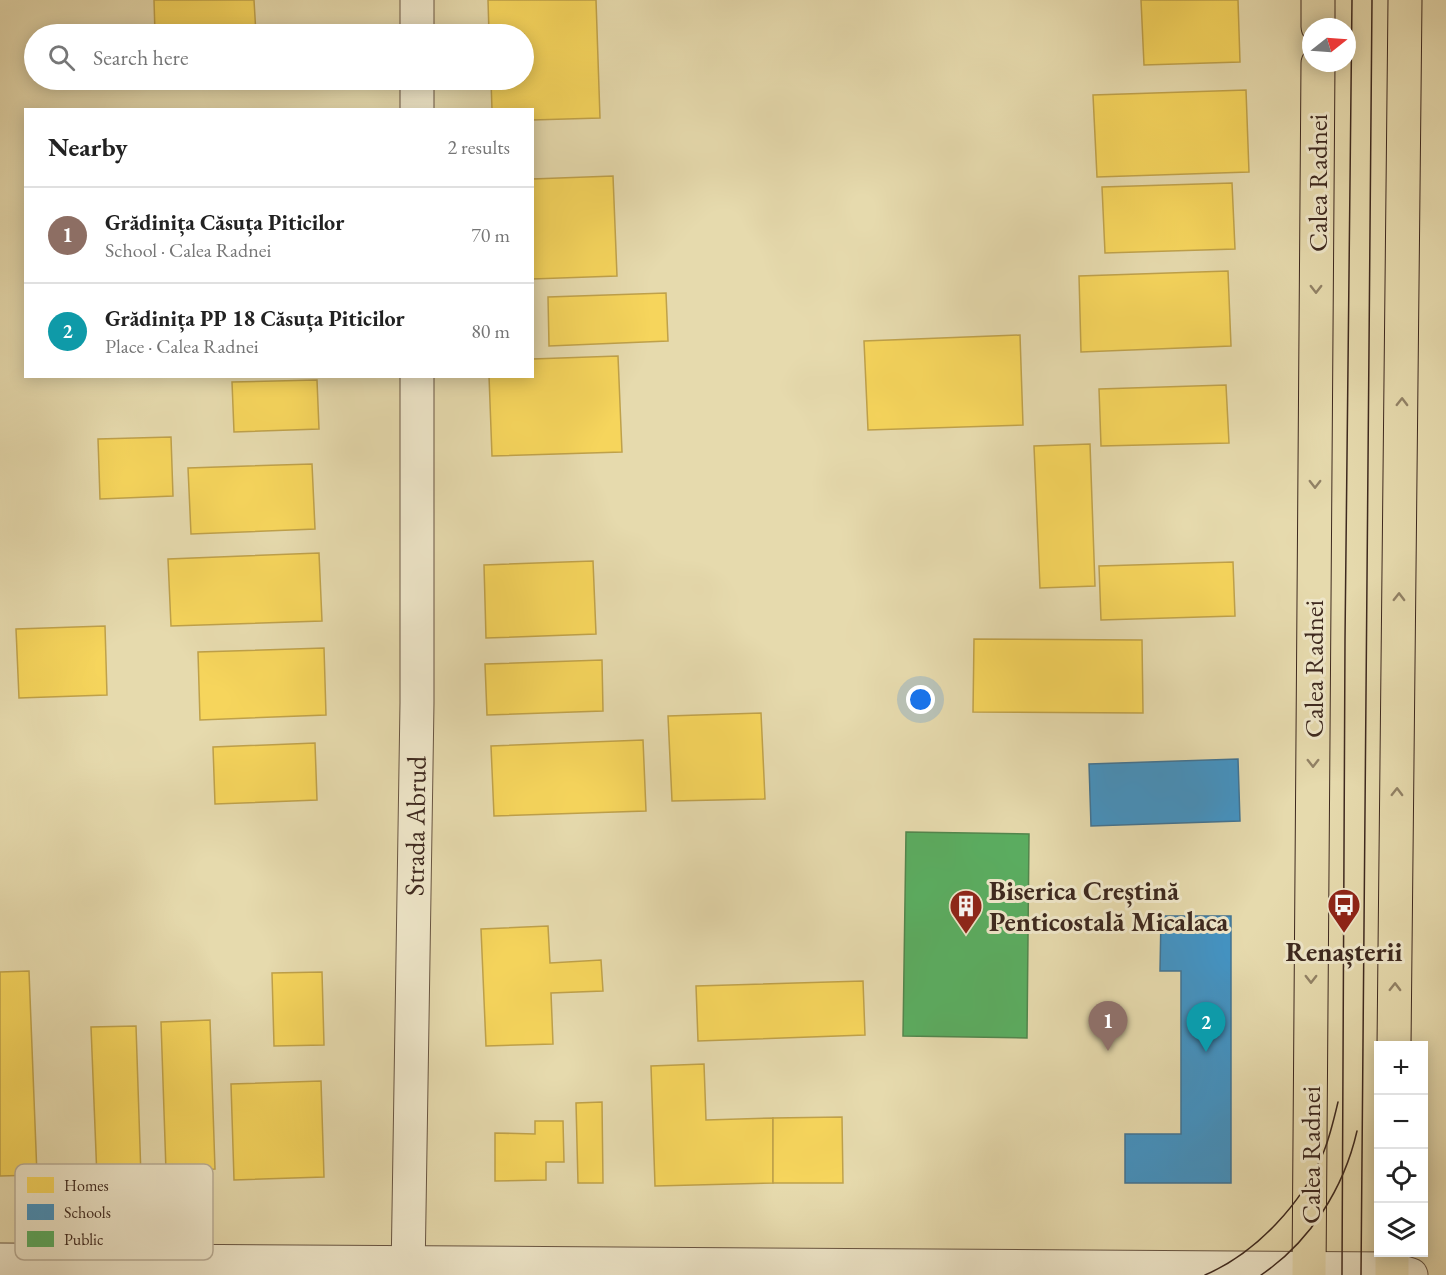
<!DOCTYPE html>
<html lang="en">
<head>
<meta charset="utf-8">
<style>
  :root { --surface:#fff; --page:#f2f2f2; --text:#222; --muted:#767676; --line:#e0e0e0; --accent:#8f2418 }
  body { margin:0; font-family:"EB Garamond",serif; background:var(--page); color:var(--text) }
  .controls { position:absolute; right:18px; bottom:18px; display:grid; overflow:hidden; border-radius:0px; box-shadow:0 3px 15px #0003 }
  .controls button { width:54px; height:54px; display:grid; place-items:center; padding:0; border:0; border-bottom:2px solid var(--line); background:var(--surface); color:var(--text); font:30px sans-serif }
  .compass { position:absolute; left:1302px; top:18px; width:54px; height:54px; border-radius:50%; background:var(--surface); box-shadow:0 3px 15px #0003; rotate:73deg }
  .you { position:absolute; left:921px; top:700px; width:21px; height:21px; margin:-15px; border:4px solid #fff; border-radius:50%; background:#1a73e8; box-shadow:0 0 0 9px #1a73e833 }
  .badge { display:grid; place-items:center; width:39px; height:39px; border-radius:50%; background:var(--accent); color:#fff; font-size:20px; font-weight:700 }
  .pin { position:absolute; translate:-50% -50px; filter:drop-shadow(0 2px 3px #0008) }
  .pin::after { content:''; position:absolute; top:32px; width:21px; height:18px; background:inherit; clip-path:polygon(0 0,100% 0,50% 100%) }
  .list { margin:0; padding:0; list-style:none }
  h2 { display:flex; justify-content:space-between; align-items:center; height:78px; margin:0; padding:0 24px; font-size:26px }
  h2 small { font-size:20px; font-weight:400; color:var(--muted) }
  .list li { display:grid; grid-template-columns:39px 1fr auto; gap:18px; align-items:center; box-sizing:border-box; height:96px; padding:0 24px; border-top:2px solid var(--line) }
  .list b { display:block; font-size:22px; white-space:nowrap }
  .list p { margin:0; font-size:20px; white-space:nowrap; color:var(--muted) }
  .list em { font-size:20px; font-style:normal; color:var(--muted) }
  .icon { flex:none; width:33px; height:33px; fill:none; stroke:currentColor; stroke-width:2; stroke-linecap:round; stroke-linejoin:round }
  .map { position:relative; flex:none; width:1446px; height:1275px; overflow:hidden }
  .search { position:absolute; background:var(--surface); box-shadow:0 3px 15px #0003; left:24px; top:24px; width:510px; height:66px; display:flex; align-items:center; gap:15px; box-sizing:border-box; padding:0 21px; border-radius:33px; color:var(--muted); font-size:22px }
  .panel { position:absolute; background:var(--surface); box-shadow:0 3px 15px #0003; left:24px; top:108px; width:510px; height:270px; border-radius:0px }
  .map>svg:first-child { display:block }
</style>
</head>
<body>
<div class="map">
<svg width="1446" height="1275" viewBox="0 0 1446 1275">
  <rect width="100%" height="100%" fill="#e6daad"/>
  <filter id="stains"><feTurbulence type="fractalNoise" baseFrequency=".00333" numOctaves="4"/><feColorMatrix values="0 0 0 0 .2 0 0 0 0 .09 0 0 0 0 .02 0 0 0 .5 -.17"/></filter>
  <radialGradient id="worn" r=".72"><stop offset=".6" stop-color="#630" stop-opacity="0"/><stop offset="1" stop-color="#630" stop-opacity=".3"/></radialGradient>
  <g fill="#f6d55c" stroke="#bfa14a" stroke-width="1.5">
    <polygon points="154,0 254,0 256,34 155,34"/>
    <polygon points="488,0 596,0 600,118 532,120 532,110 492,110 491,80 524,80 524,34 489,34"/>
    <polygon points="1141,0 1238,0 1240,62 1144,65"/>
    <polygon points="1246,90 1249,172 1097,177 1093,95"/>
    <polygon points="613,176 617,276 532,279 532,179"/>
    <polygon points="1232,183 1235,249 1105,253 1102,187"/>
    <polygon points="1228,271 1231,346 1081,352 1079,276"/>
    <polygon points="666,293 668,341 549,346 548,297"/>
    <polygon points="1020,335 1023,425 868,430 864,341"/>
    <polygon points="618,356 622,452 492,456 489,376 532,376 532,359"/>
    <polygon points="317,380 319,429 234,432 232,382"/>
    <polygon points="1226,385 1229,443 1101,446 1099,389"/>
    <polygon points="171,437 173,496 100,499 98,439"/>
    <polygon points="1090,444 1095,586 1040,588 1034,446"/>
    <polygon points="312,464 315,529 191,534 188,468"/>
    <polygon points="319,553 322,621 171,626 168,559"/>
    <polygon points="593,561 596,634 486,638 484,565"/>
    <polygon points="1233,562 1235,616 1101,620 1099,566"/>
    <polygon points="105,626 107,695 19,698 16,629"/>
    <polygon points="974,639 1142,640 1143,713 973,712"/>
    <polygon points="324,648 326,715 200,720 198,652"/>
    <polygon points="602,660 603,711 487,715 485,664"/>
    <polygon points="761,713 765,799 672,801 668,716"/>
    <polygon points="643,740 646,811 494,816 491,746"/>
    <polygon points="315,743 317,800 215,804 213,747"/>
    <polygon points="548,926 550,963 601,960 603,991 551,993 553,1044 486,1046 481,929"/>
    <polygon points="29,971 37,1175 0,1176 0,972"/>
    <polygon points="322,972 324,1045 274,1046 272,973"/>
    <polygon points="863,981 865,1035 698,1041 696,986"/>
    <polygon points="210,1020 215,1169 166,1171 161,1022"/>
    <polygon points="136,1026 141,1177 97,1178 91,1027"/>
    <polygon points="704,1064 706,1120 773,1118 773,1183 655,1186 651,1066"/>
    <polygon points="321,1081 324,1177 234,1180 231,1084"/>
    <polygon points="602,1102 603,1183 578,1183 576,1103"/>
    <polygon points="842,1117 843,1183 773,1183 773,1118"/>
    <polygon points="535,1121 563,1121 564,1162 546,1162 546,1180 495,1181 495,1133 535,1134"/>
  </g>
  <g fill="#4393c3" stroke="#427392" stroke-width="1.5">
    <polygon points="1238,759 1240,821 1091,826 1089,764"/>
    <polygon points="1161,916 1231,916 1231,1183 1125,1183 1125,1134 1181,1134 1181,971 1160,971"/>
  </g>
  <polygon fill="#5aae61" stroke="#52864d" stroke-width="1.5" points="906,832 1029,834 1027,1038 903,1036"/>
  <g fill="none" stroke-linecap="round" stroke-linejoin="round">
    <g stroke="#685542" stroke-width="35">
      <g id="minor">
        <polyline points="417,0 417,34"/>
        <polyline points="417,80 417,110"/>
        <polyline points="0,1260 1392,1269 1411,1275"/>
        <polyline points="408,1275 417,703 417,376"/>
      </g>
    </g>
    <g stroke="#3e291f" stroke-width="35">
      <g id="major">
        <polyline points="1318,27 1318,0"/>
        <polyline points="1394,1046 1405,0"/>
        <polyline points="1309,1275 1318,63"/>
        <polyline points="1392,1275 1392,1252"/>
      </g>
    </g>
    <use href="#minor" stroke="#efe7ca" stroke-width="33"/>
    <use href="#major" stroke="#e6daad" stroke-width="33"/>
    <g stroke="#3e291f" stroke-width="1.5">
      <path d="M1205,1275C1256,1253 1303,1203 1324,1151C1330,1136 1334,1119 1338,1102"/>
      <path d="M1261,1275C1310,1242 1344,1188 1357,1131"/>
      <polyline points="1342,1275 1345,640 1352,0"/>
      <polyline points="1361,1275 1372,0"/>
    </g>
  </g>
  <defs><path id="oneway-chevron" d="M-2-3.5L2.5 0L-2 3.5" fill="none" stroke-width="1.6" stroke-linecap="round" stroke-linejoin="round" transform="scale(1.5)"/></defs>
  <g stroke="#928266">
    <use href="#oneway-chevron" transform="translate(1316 289) rotate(90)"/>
    <use href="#oneway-chevron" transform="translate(1402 402) rotate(-89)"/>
    <use href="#oneway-chevron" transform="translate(1315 484) rotate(90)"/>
    <use href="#oneway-chevron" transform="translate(1399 597) rotate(-89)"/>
    <use href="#oneway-chevron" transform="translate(1313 763) rotate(90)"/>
    <use href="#oneway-chevron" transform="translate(1397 792) rotate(-89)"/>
    <use href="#oneway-chevron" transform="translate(1311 979) rotate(90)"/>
    <use href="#oneway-chevron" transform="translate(1395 987) rotate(-89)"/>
  </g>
  <defs>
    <g id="bus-pin" transform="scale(1.725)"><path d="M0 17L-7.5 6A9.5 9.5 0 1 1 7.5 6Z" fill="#8f2418" stroke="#efe7ca"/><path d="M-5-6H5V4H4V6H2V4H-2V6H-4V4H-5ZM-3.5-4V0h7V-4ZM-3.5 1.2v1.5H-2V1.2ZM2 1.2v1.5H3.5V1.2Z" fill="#fff"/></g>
    <g id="building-pin" transform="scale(1.725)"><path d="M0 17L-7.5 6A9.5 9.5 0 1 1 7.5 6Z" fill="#8f2418" stroke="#efe7ca"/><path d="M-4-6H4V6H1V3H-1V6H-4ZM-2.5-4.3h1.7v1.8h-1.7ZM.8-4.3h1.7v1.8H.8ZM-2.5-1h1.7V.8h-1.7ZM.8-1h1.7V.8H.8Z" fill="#fff"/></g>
  </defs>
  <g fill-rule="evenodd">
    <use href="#bus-pin" x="1344" y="905"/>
    <use href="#building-pin" x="966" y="906"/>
  </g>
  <g text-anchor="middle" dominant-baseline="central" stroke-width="6" stroke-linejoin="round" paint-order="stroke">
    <g font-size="27" fill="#3e291f" stroke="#efe7ca">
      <text transform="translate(1317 183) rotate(-90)">Calea Radnei</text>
      <text transform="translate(1313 669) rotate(-90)">Calea Radnei</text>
      <text transform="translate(415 826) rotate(-89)">Strada Abrud</text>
      <text transform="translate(1310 1155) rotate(-90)">Calea Radnei</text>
    </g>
    <g font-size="27" font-weight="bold" fill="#3e291f" stroke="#efe7ca" text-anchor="start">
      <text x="989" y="890">Biserica Creștină<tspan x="989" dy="31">Penticostală Micalaca</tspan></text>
      <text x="1344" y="951" text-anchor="middle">Renașterii</text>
    </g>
  </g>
  <rect x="15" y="1164" width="198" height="96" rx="9" fill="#efe7ca" stroke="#baae97" stroke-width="1.5"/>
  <rect x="27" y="1177" width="27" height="16" fill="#f6d55c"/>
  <rect x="27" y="1204" width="27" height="16" fill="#4393c3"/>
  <rect x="27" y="1231" width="27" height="16" fill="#5aae61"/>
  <g font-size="16" fill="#3e291f">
    <text x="64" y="1191">Homes</text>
    <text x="64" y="1218">Schools</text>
    <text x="64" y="1245">Public</text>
  </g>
  <rect width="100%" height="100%" filter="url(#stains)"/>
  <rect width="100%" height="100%" fill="url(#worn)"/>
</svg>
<div class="controls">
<button>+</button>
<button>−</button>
<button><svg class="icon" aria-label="locate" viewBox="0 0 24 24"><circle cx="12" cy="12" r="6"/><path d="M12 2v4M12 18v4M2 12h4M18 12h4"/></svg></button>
<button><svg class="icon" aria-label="layers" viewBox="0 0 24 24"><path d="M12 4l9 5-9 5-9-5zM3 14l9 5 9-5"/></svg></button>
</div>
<svg class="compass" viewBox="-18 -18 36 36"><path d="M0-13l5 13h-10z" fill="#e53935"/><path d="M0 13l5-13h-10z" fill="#767676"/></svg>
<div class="you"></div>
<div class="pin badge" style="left:1108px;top:1051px;background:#8d6e63">1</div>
<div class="pin badge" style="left:1206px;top:1052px;background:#0f9aa8">2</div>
<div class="search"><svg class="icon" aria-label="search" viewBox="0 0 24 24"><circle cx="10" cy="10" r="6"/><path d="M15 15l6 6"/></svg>Search here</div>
<section class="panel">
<h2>Nearby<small>2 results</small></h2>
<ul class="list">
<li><span class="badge" style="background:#8d6e63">1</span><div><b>Grădinița Căsuța Piticilor</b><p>School · Calea Radnei</p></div><em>70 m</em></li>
<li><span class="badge" style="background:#0f9aa8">2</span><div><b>Grădinița PP 18 Căsuța Piticilor</b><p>Place · Calea Radnei</p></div><em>80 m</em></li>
</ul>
</section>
</div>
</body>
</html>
